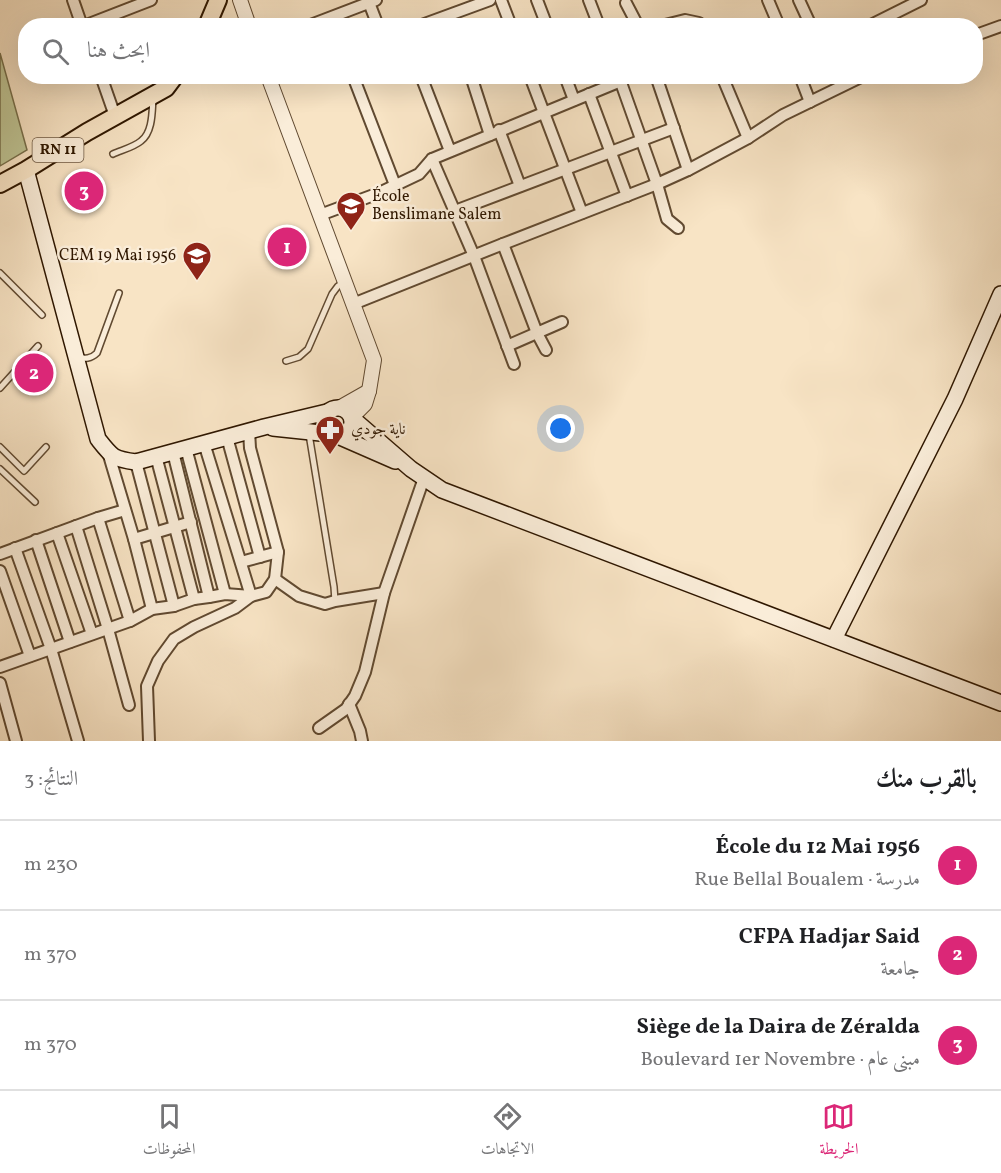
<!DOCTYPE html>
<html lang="ar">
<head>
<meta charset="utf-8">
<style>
  :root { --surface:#fff; --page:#f6f6f6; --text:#202124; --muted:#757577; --line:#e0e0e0; --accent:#db2777 }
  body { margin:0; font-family:Vollkorn,Amiri,serif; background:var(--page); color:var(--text); direction:rtl }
  .you { position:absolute; left:561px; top:429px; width:21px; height:21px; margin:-15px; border:4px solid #fff; border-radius:50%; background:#1a73e8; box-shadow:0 0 0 9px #1a73e833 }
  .badge { display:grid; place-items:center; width:39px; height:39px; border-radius:50%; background:var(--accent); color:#fff; font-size:20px; font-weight:700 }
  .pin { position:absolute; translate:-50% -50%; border:3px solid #fff; box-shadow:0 2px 6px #0006 }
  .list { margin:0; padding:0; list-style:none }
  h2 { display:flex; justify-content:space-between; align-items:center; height:78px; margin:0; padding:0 24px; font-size:26px }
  h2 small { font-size:20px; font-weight:400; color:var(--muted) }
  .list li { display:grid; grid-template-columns:39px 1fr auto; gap:18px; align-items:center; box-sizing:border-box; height:90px; padding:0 24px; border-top:2px solid var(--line) }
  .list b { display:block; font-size:22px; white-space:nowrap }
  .list p { margin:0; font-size:20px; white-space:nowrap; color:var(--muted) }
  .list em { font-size:20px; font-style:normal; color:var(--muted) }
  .icon { flex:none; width:33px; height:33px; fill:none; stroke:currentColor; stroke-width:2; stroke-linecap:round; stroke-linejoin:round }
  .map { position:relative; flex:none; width:1001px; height:741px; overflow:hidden; direction:ltr }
  .search { position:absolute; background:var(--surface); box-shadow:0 6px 24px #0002; left:18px; right:18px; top:18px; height:66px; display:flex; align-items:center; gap:15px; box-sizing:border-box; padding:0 21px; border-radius:24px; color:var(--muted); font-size:22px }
  .sheet { height:348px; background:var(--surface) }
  nav { display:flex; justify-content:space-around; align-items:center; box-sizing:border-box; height:84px; border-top:2px solid var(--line); background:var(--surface); font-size:16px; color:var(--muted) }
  nav a { display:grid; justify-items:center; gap:3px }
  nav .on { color:var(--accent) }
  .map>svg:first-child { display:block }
</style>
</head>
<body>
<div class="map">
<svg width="1001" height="741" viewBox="0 0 1001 741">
  <rect width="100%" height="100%" fill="#f8e4c5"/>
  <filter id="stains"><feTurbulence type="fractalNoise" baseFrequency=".00333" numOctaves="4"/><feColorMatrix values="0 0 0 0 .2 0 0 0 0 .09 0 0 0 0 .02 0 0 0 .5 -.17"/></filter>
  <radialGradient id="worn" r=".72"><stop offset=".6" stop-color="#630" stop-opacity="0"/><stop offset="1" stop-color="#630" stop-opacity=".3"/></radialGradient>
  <polygon fill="#bec494" stroke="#766e4a" stroke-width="1.5" points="0,53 27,150 0,166"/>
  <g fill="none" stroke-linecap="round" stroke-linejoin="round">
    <g stroke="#614a31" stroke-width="8">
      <g id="service">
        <path d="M113,154C122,150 134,147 141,141C153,132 152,111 153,98"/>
        <polyline points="0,273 42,315"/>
        <path d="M77,357C85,359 91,359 97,353L119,293"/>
        <polyline points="286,361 299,357 308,349 332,294 338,286 344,282"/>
        <polyline points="0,388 38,346"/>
        <polyline points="309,434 334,587 335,601"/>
        <polyline points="0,447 24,471 46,447"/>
        <polyline points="0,469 35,502"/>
      </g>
    </g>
    <g stroke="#614a31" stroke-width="14">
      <g id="minor">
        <polyline points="73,0 82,26"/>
        <polyline points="368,0 378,26"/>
        <polyline points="501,0 511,26"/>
        <polyline points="537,0 547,26"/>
        <polyline points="589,0 599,26"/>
        <polyline points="768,0 779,26"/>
        <polyline points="799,0 811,26"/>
        <polyline points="626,3 638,26"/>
        <polyline points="84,26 151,0"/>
        <polyline points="308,26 376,0"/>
        <polyline points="419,26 490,0"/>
        <polyline points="661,26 685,20 699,23 701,26"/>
        <polyline points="869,26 921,0"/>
        <polyline points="976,35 1001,26"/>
        <polyline points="101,76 115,116"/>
        <polyline points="353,76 395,185"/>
        <polyline points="421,76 450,151"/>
        <polyline points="471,76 490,135"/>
        <polyline points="530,76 582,213"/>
        <polyline points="565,76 574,100"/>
        <polyline points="656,76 688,170"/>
        <polyline points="722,76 748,138"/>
        <polyline points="800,76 810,102"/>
        <polyline points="619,77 657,184 667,219 678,228"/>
        <polyline points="589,94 627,196"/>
        <polyline points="499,130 520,186"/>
        <polyline points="432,159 474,256 514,364"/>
        <polyline points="455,211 674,128"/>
        <polyline points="320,215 379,193 419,174 432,159 621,81"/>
        <polyline points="503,244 537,333 546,350"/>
        <polyline points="353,304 503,244 657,184 688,170 748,138 783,115 863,76"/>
        <polyline points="507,346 562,322"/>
        <polyline points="227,437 260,557"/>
        <polyline points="186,448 225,594"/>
        <polyline points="108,452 134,539 152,609"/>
        <polyline points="173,452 209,597"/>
        <polyline points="156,456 194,599"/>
        <polyline points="136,462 174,606"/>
        <polyline points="98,518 130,621"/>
        <polyline points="76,526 108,629 129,705"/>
        <polyline points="57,533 92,634"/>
        <polyline points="134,539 191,522"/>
        <polyline points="36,540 70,642"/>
        <polyline points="15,548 51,649 78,741"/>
        <polyline points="0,554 98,518 125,510"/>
        <polyline points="241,562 278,552"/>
        <polyline points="0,571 30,656"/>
        <polyline points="275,579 299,596 325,604 335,601 384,593"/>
        <polyline points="0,667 130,621 152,609 174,606 194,599 209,597 225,594 251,596 266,592 275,579 278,552 250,448 249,431"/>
        <polyline points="0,683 16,741"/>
        <polyline points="349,704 360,731 362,741"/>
        <polyline points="319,728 346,709 355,696 365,672 384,593 424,478"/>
        <polyline points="149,741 147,686 158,661 174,639 194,627 235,608 251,596 204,443"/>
      </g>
    </g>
    <g stroke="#614a31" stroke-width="16">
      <g id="tertiary">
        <polyline points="240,0 249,26"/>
        <polyline points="268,76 374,360 369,391 365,404 351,418"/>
        <polyline points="339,408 369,391"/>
      </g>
    </g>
    <g stroke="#2f1700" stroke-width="18">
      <g id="secondary">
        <path d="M26,170L98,439C112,457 113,459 136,462L264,427L327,412"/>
        <circle cx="338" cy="422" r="14"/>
        <polyline points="352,418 411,469 442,490 1001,703"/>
        <polyline points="273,428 330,434"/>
        <polyline points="340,437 395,461"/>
        <polyline points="834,639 955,399 1001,294"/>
      </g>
    </g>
    <g stroke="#2f1700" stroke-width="20">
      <g id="primary">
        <polyline points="207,26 218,0"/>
        <polyline points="0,184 26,170 87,132 166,88 175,76"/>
      </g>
    </g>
    <use href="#service" stroke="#faedd9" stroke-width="5"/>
    <use href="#minor" stroke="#faedd9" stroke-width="10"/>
    <use href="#tertiary" stroke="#faedd9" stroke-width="14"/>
    <use href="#secondary" stroke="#faedd9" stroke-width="15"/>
    <use href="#primary" stroke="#f8e4c5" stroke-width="16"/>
  </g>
  <defs>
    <g id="school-pin" transform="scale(1.5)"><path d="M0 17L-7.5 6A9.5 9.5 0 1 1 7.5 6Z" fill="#8f2418" stroke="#faedd9"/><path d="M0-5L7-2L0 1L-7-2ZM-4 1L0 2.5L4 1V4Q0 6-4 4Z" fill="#fff"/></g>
    <g id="pharmacy-pin" transform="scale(1.5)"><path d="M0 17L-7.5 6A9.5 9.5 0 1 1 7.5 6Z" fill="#8f2418" stroke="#faedd9"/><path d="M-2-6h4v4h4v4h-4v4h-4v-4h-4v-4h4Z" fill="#fff"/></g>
  </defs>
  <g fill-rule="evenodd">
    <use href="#school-pin" x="351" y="206"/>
    <use href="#school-pin" x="197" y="256"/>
    <use href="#pharmacy-pin" x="330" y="430"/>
  </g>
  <g text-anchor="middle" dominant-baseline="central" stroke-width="5" stroke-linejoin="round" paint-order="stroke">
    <rect fill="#faedd9" stroke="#6c5741" stroke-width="1.5" x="32.5" y="138" width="51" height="24" rx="4.5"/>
    <g font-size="15" font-weight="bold" fill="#2f1700">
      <text x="58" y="150">RN 11</text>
    </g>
    <g font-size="16" fill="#2f1700" stroke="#faedd9" text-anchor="start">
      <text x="372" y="197">École<tspan x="372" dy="18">Benslimane Salem</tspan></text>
      <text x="176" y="256" text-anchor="end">CEM 19 Mai 1956</text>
      <text x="351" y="430">ناية جودي</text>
    </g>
  </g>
  <rect width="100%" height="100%" filter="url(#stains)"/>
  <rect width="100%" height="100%" fill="url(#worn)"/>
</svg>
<div class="you"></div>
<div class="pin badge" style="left:287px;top:247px">1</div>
<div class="pin badge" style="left:34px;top:373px">2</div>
<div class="pin badge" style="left:84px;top:191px">3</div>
<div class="search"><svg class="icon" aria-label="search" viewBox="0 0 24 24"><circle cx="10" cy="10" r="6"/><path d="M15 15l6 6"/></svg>ابحث هنا</div>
</div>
<section class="sheet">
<h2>بالقرب منك<small>النتائج: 3</small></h2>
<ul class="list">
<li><span class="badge">1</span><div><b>École du 12 Mai 1956</b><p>مدرسة · Rue Bellal Boualem</p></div><em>230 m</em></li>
<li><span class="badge">2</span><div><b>CFPA Hadjar Said</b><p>جامعة</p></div><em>370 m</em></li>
<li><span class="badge">3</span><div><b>Siège de la Daira de Zéralda</b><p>مبنى عام · Boulevard 1er Novembre</p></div><em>370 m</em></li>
</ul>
</section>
<nav>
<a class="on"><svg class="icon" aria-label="map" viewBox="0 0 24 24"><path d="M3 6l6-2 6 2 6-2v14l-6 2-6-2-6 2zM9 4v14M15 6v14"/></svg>الخريطة</a>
<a><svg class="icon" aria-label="directions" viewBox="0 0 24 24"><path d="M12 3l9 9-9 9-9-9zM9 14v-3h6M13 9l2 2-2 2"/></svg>الاتجاهات</a>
<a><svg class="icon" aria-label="saved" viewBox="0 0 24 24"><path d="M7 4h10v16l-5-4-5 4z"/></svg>المحفوظات</a>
</nav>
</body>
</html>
